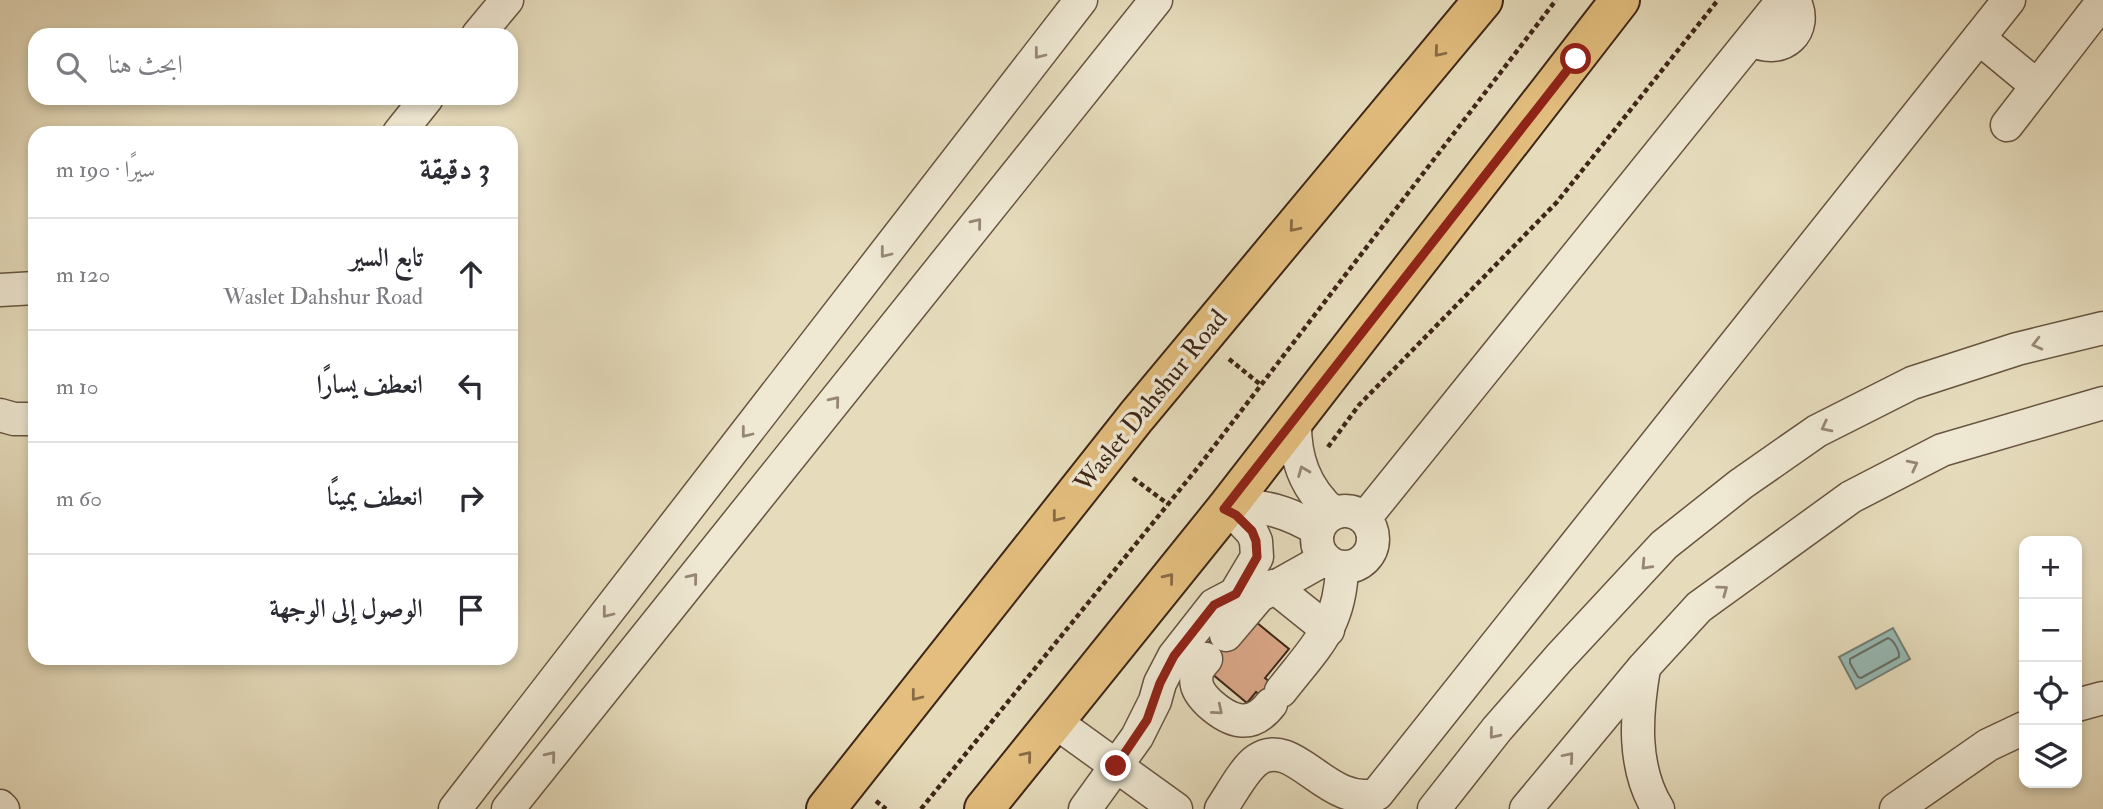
<!DOCTYPE html>
<html lang="ar">
<head>
<meta charset="utf-8">
<style>
  :root { --surface:#fff; --page:#f7f7f7; --text:#2b2b33; --muted:#7c7c81; --line:#e1e1e2 }
  body { margin:0; font-family:"IM FELL Double Pica",Amiri,serif; background:var(--page); color:var(--text); direction:rtl }
  .controls { position:absolute; right:21px; bottom:21px; display:grid; overflow:hidden; border-radius:14px; box-shadow:0 4px 10px #0003 }
  .controls button { width:63px; height:63px; display:grid; place-items:center; padding:0; border:0; border-bottom:2px solid var(--line); background:var(--surface); color:var(--text); font:35px sans-serif }
  .stop { position:absolute; width:21px; height:21px; margin:-16px; border:5px solid #8f2418; border-radius:50%; background:#fff }
  .stop.end { background:#8f2418; border-color:#fff; box-shadow:0 2px 7px #0008 }
  .list { margin:0; padding:0; list-style:none }
  h2 { display:flex; justify-content:space-between; align-items:center; height:91px; margin:0; padding:0 28px; font-size:30px }
  h2 small { font-size:23px; font-weight:400; color:var(--muted) }
  .list li { display:grid; grid-template-columns:46px 1fr auto; gap:21px; align-items:center; box-sizing:border-box; height:112px; padding:0 28px; border-top:2px solid var(--line) }
  .list b { display:block; font-size:26px; white-space:nowrap }
  .list p { margin:0; font-size:23px; white-space:nowrap; color:var(--muted) }
  .list em { font-size:23px; font-style:normal; color:var(--muted) }
  .icon { flex:none; width:38px; height:38px; fill:none; stroke:currentColor; stroke-width:2; stroke-linecap:round; stroke-linejoin:round }
  .map { position:relative; flex:none; width:2103px; height:809px; overflow:hidden; direction:ltr }
  .search { position:absolute; background:var(--surface); box-shadow:0 4px 10px #0003; left:28px; top:28px; width:490px; height:77px; display:flex; align-items:center; gap:18px; box-sizing:border-box; padding:0 24px; border-radius:21px; color:var(--muted); font-size:26px }
  .panel { position:absolute; background:var(--surface); box-shadow:0 4px 10px #0003; left:28px; top:126px; width:490px; height:539px; border-radius:21px; direction:rtl }
  .map>svg:first-child { display:block }
</style>
</head>
<body>
<div class="map">
<svg width="2103" height="809" viewBox="0 0 2103 809">
  <rect width="100%" height="100%" fill="#e6dcbc"/>
  <filter id="stains"><feTurbulence type="fractalNoise" baseFrequency=".00286" numOctaves="4"/><feColorMatrix values="0 0 0 0 .2 0 0 0 0 .09 0 0 0 0 .02 0 0 0 .5 -.17"/></filter>
  <radialGradient id="worn" r=".72"><stop offset=".6" stop-color="#630" stop-opacity="0"/><stop offset="1" stop-color="#630" stop-opacity=".3"/></radialGradient>
  <polygon fill="#97bab5" stroke="#737f76" stroke-width="2" points="1893,628 1910,659 1856,689 1839,657"/>
  <g fill="none" stroke-linecap="round" stroke-linejoin="round">
    <path stroke="#6a7066" stroke-width="2" d="M1888,638C1894,640 1900,652 1899,657L1861,678L1858,677L1850,663V659Z"/>
  </g>
  <polygon fill="#d9a686" stroke="#3e2617" stroke-width="2" points="1256,622 1289,649 1265,678 1290,698 1279,712 1256,692 1247,703 1211,673 1200,654 1219,629"/>
  <g fill="none" stroke-linecap="round" stroke-linejoin="round">
    <g stroke="#685440" stroke-width="35">
      <g id="minor">
        <polyline points="478,35 507,0"/>
        <polyline points="1979,38 2037,86"/>
        <path d="M1752,40C1782,56 1810,31 1794,0"/>
        <polyline points="2007,125 2103,1"/>
        <polyline points="399,133 427,98"/>
        <polyline points="0,290 35,288"/>
        <polyline points="0,415 14,419 35,419"/>
        <path d="M1295,419C1294,457 1304,487 1333,513"/>
        <path d="M1228,506C1262,504 1289,512 1318,530"/>
        <circle cx="1345" cy="539" r="28"/>
        <polyline points="1365,518 1783,0"/>
        <polyline points="1273,586 1328,630"/>
        <polyline points="1226,635 1259,596 1325,559"/>
        <path d="M1206,659C1202,664 1198,668 1197,673C1194,686 1200,694 1209,703C1230,722 1251,730 1271,704"/>
        <path d="M1644,668C1636,715 1632,767 1658,809"/>
        <path d="M1281,691C1316,646 1340,627 1342,568"/>
        <polyline points="2077,705 2103,698"/>
        <polyline points="1054,721 1176,809"/>
        <polyline points="0,806 3,809"/>
        <polyline points="455,809 1081,0"/>
        <polyline points="508,809 1156,0"/>
        <polyline points="1085,809 1137,737 1155,701 1160,683 1174,656 1214,605 1235,594 1257,557 1256,541 1252,532 1236,515 1224,509"/>
        <path d="M1221,809C1230,796 1244,769 1257,760C1294,734 1328,809 1377,794L2009,0"/>
        <polyline points="1434,809 1497,729 1559,658 1664,545 1741,484 1817,431 1912,383 2017,349 2103,328"/>
        <polyline points="1526,809 1644,667 1699,607 1851,497 1942,450 2103,403"/>
        <polyline points="1896,809 1988,745 2024,728"/>
      </g>
    </g>
    <g stroke="#3e2617" stroke-width="42">
      <g id="major">
        <polyline points="826,809 1136,417 1483,0"/>
        <polyline points="984,809 1228,506 1620,0"/>
      </g>
    </g>
    <g stroke="#3e2617" stroke-width="4.5" stroke-dasharray="5 3.5" stroke-linecap="butt">
      <polyline points="1229,359 1261,385"/>
      <polyline points="1328,447 1359,405 1557,202 1718,0"/>
      <polyline points="1133,478 1168,504"/>
      <polyline points="876,801 886,809"/>
      <polyline points="921,809 1199,466 1556,0"/>
    </g>
    <use href="#minor" stroke="#efe8d3" stroke-width="32"/>
    <use href="#major" stroke="#e3be7e" stroke-width="38"/>
  </g>
  <defs><path id="oneway-chevron" d="M-2-3.5L2.5 0L-2 3.5" fill="none" stroke-width="1.6" stroke-linecap="round" stroke-linejoin="round" transform="scale(1.75)"/></defs>
  <g stroke="#886a45">
    <use href="#oneway-chevron" transform="translate(1439 52) rotate(130)"/>
    <use href="#oneway-chevron" transform="translate(1294 227) rotate(130)"/>
    <use href="#oneway-chevron" transform="translate(1057 517) rotate(128)"/>
    <use href="#oneway-chevron" transform="translate(1169 578) rotate(-51)"/>
    <use href="#oneway-chevron" transform="translate(916 696) rotate(128)"/>
    <use href="#oneway-chevron" transform="translate(1027 756) rotate(-51)"/>
  </g>
  <g stroke="#968775">
    <use href="#oneway-chevron" transform="translate(1039 54) rotate(128)"/>
    <use href="#oneway-chevron" transform="translate(977 223) rotate(-51)"/>
    <use href="#oneway-chevron" transform="translate(885 253) rotate(128)"/>
    <use href="#oneway-chevron" transform="translate(2037 344) rotate(166)"/>
    <use href="#oneway-chevron" transform="translate(835 401) rotate(-51)"/>
    <use href="#oneway-chevron" transform="translate(1826 427) rotate(153)"/>
    <use href="#oneway-chevron" transform="translate(746 433) rotate(128)"/>
    <use href="#oneway-chevron" transform="translate(1913 465) rotate(-27)"/>
    <use href="#oneway-chevron" transform="translate(1303 471) rotate(-112)"/>
    <use href="#oneway-chevron" transform="translate(1646 565) rotate(133)"/>
    <use href="#oneway-chevron" transform="translate(693 578) rotate(-51)"/>
    <use href="#oneway-chevron" transform="translate(1723 590) rotate(-36)"/>
    <use href="#oneway-chevron" transform="translate(607 613) rotate(128)"/>
    <use href="#oneway-chevron" transform="translate(1218 710) rotate(40)"/>
    <use href="#oneway-chevron" transform="translate(1494 734) rotate(129)"/>
    <use href="#oneway-chevron" transform="translate(551 756) rotate(-51)"/>
    <use href="#oneway-chevron" transform="translate(1569 757) rotate(-50)"/>
  </g>
  <g fill="none" stroke-linecap="round" stroke-linejoin="round">
    <polyline stroke="#8f2418" stroke-width="9" points="1116,766 1147,720 1160,683 1174,656 1214,605 1236,594 1257,557 1256,541 1252,531 1236,515 1224,509 1576,59"/>
  </g>
  <g text-anchor="middle" dominant-baseline="central" stroke-width="7" stroke-linejoin="round" paint-order="stroke">
    <g font-size="26" fill="#3e2617" stroke="#efe8d3">
      <text transform="translate(1151 401) rotate(-51)">Waslet Dahshur Road</text>
    </g>
  </g>
  <rect width="100%" height="100%" filter="url(#stains)"/>
  <rect width="100%" height="100%" fill="url(#worn)"/>
</svg>
<div class="controls">
<button>+</button>
<button>−</button>
<button><svg class="icon" aria-label="locate" viewBox="0 0 24 24"><circle cx="12" cy="12" r="6"/><path d="M12 2v4M12 18v4M2 12h4M18 12h4"/></svg></button>
<button><svg class="icon" aria-label="layers" viewBox="0 0 24 24"><path d="M12 4l9 5-9 5-9-5zM3 14l9 5 9-5"/></svg></button>
</div>
<div class="stop" style="left:1576px;top:59px"></div>
<div class="stop end" style="left:1116px;top:766px"></div>
<div class="search"><svg class="icon" aria-label="search" viewBox="0 0 24 24"><circle cx="10" cy="10" r="6"/><path d="M15 15l6 6"/></svg>ابحث هنا</div>
<section class="panel">
<h2>3 دقيقة<small>سيرًا · 190 m</small></h2>
<ul class="list">
<li><svg class="icon" aria-label="ahead" viewBox="0 0 24 24"><path d="M12 20V5M6 11l6-6 6 6"/></svg><div><b>تابع السير</b><p>Waslet Dahshur Road</p></div><em>120 m</em></li>
<li><svg class="icon" aria-label="left" viewBox="0 0 24 24"><path d="M17 20v-9H6M10 6l-5 5 5 5"/></svg><div><b>انعطف يسارًا</b></div><em>10 m</em></li>
<li><svg class="icon" aria-label="right" viewBox="0 0 24 24"><path d="M7 20v-9h11M14 6l5 5-5 5"/></svg><div><b>انعطف يمينًا</b></div><em>60 m</em></li>
<li><svg class="icon" aria-label="arrive" viewBox="0 0 24 24"><path d="M6 21V4h12l-3 4 3 4H6"/></svg><div><b>الوصول إلى الوجهة</b></div></li>
</ul>
</section>
</div>
</body>
</html>
